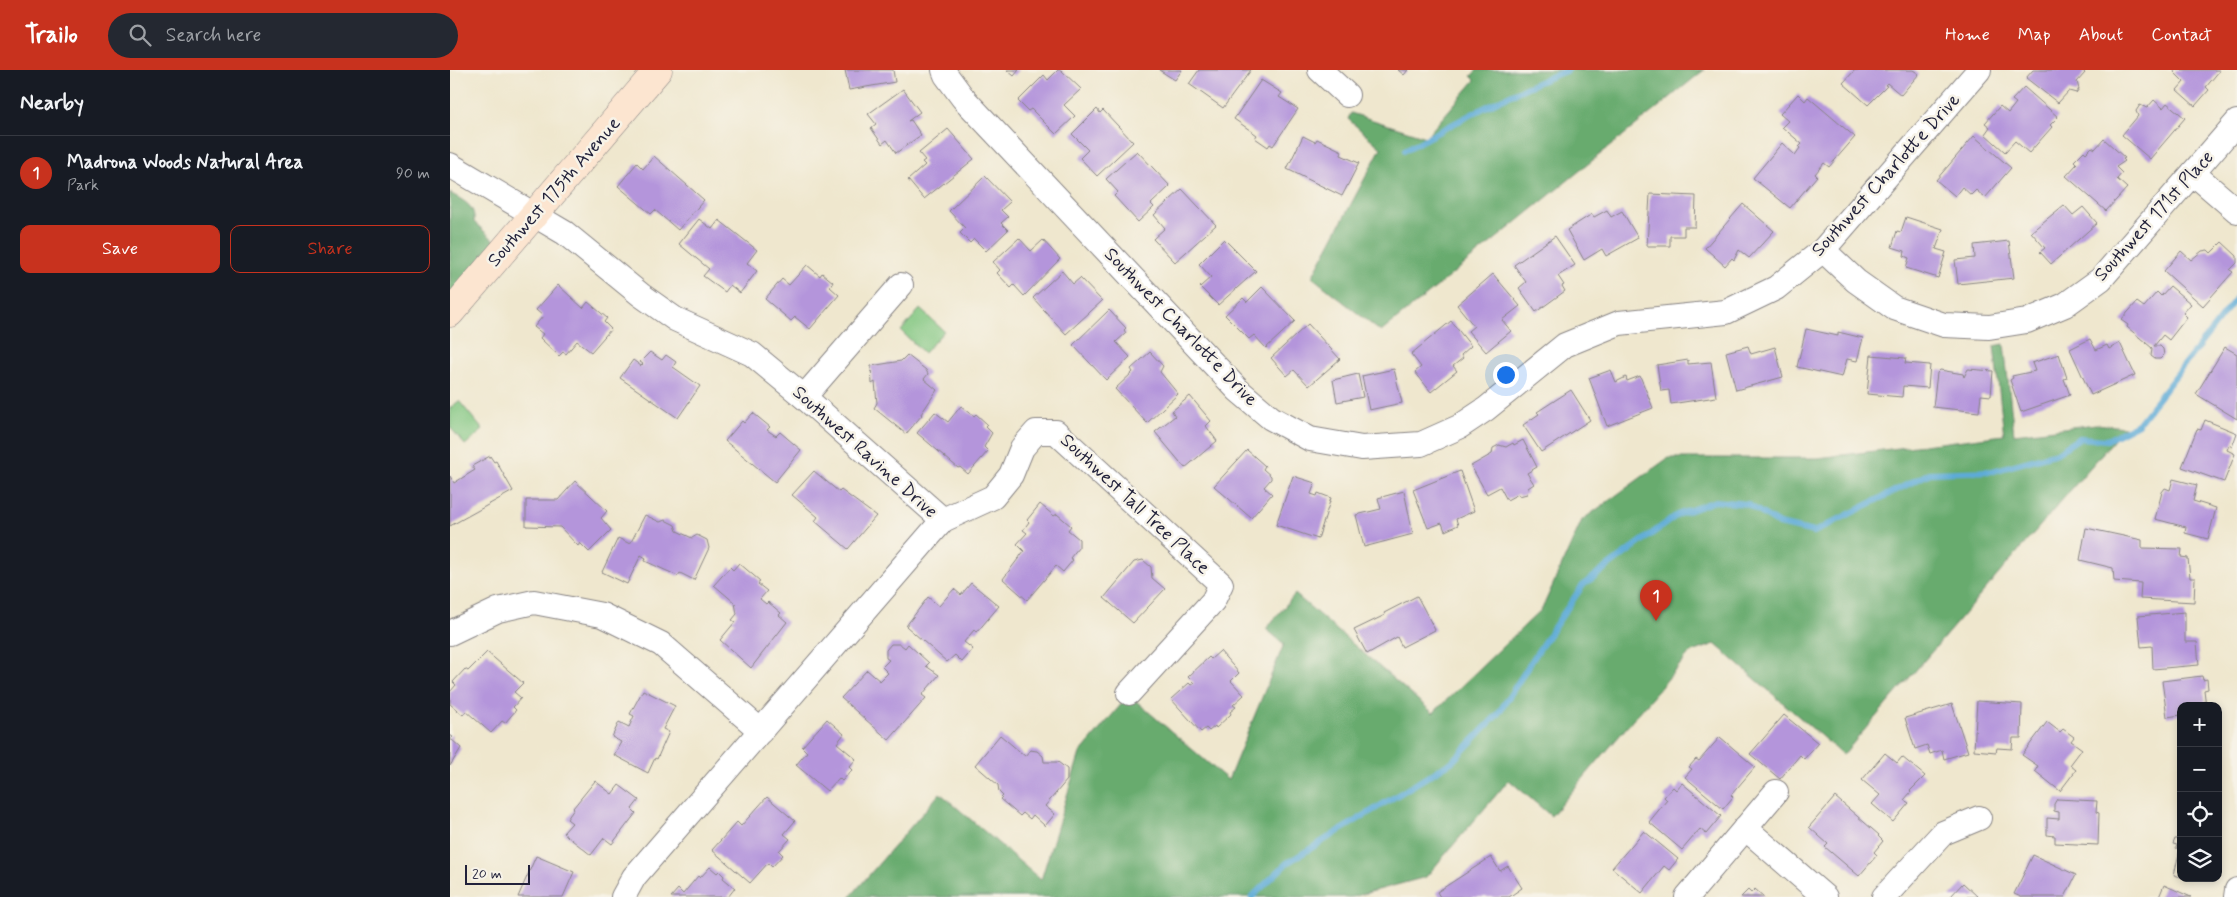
<!DOCTYPE html>
<html lang="en">
<head>
<meta charset="utf-8">
<style>
  :root { --surface:#171b24; --page:#242831; --text:#f1f3f6; --muted:#9ea1a6; --line:#363941; --accent:#c8321e }
  body { margin:0; font-family:Mynerve,sans-serif; background:var(--page); color:var(--text) }
  .controls { position:absolute; right:15px; bottom:15px; display:grid; overflow:hidden; border-radius:10px; box-shadow:0 2px 8px #0003 }
  .controls button { width:45px; height:45px; display:grid; place-items:center; padding:0; border:0; border-bottom:1px solid var(--line); background:var(--surface); color:var(--text); font:25px sans-serif }
  .scale { position:absolute; left:15px; bottom:12px; width:65px; box-sizing:border-box; padding-left:5px; border:2px solid #22223b; border-top:0; font-size:14px; line-height:18px; white-space:nowrap; color:#22223b; -webkit-text-stroke:4px #f7f3e8; paint-order:stroke }
  .you { position:absolute; left:1055px; top:304px; width:18px; height:18px; margin:-12px; border:4px solid #fff; border-radius:50%; background:#1a73e8; box-shadow:0 0 0 8px #1a73e833 }
  .badge { display:grid; place-items:center; width:32px; height:32px; border-radius:50%; background:var(--accent); color:#fff; font-size:16px; font-weight:700 }
  .pin { position:absolute; translate:-50% -41px; filter:drop-shadow(0 1px 2px #0008) }
  .pin::after { content:''; position:absolute; top:26px; width:18px; height:15px; background:inherit; clip-path:polygon(0 0,100% 0,50% 100%) }
  .list { margin:0; padding:0; list-style:none }
  h2 { display:flex; justify-content:space-between; align-items:center; height:65px; margin:0; padding:0 20px; font-size:21px }
  h2 small { font-size:16px; font-weight:400; color:var(--muted) }
  .list li { display:grid; grid-template-columns:32px 1fr auto; gap:15px; align-items:center; box-sizing:border-box; height:75px; padding:0 20px; border-top:1px solid var(--line) }
  .list b { display:block; font-size:19px; white-space:nowrap }
  .list p { margin:0; font-size:16px; white-space:nowrap; color:var(--muted) }
  .list em { font-size:16px; font-style:normal; color:var(--muted) }
  .actions { display:flex; gap:10px; padding:15px 20px }
  .actions a { flex:1; padding:11px 0; border:1px solid var(--accent); border-radius:10px; text-align:center; font-size:18px; color:var(--accent) }
  .actions .main { background:var(--accent); color:#fff }
  .icon { flex:none; width:28px; height:28px; fill:none; stroke:currentColor; stroke-width:2; stroke-linecap:round; stroke-linejoin:round }
  .map { position:relative; flex:none; width:1787px; height:827px; overflow:hidden }
  header { display:flex; align-items:center; gap:30px; box-sizing:border-box; height:70px; padding:0 25px; background:var(--accent); color:#fff }
  header strong { font-size:24px }
  nav { display:flex; gap:28px; margin-inline-start:auto; font-size:18px }
  .search { width:350px; height:45px; background:var(--page); display:flex; align-items:center; gap:12px; box-sizing:border-box; padding:0 18px; border-radius:28px; color:var(--muted); font-size:19px }
  main { display:flex }
  aside { flex:1; background:var(--surface) }
  .map>svg:first-child { display:block }
</style>
</head>
<body>
<header>
<strong>Trailo</strong>
<div class="search"><svg class="icon" aria-label="search" viewBox="0 0 24 24"><circle cx="10" cy="10" r="6"/><path d="M15 15l6 6"/></svg>Search here</div>
<nav><a>Home</a><a>Map</a><a>About</a><a>Contact</a></nav>
</header>
<main>
<aside>
<h2>Nearby<small></small></h2>
<ul class="list">
<li><span class="badge">1</span><div><b>Madrona Woods Natural Area</b><p>Park</p></div><em>90 m</em></li>
</ul>
<div class="actions"><a class="main">Save</a><a>Share</a></div>
</aside>
<div class="map">
<svg width="1787" height="827" viewBox="0 0 1787 827">
  <rect width="100%" height="100%" fill="#f7f3e8"/>
  <filter id="ink" filterUnits="userSpaceOnUse"><feTurbulence type="fractalNoise" baseFrequency=".02" numOctaves="2"/><feDisplacementMap in="SourceGraphic" scale="10" xChannelSelector="R" yChannelSelector="G"/><feConvolveMatrix kernelMatrix="1 2 1 2 8 2 1 2 1" color-interpolation-filters="sRGB"/></filter>
  <filter id="wash" filterUnits="userSpaceOnUse"><feTurbulence type="fractalNoise" baseFrequency=".0096" numOctaves="4" result="noise"/><feDisplacementMap in="SourceGraphic" scale="20" xChannelSelector="R" yChannelSelector="G"/><feGaussianBlur stdDeviation="1.12" result="paint"/><feColorMatrix in="noise" values="0 0 0 0 0 0 0 0 0 0 0 0 0 0 0 0 0 1.4 0 .05"/><feComposite in="paint" operator="in"/></filter>
  <g filter="url(#wash)">
    <rect width="100%" height="100%" fill="#efe7ce"/>
    <g fill="#81c680" stroke="#52745e">
      <polygon points="470,239 494,261 474,283 451,261"/>
      <polygon points="9,331 33,360 15,375 0,357 0,338"/>
    </g>
    <g fill="#68ab6e" stroke="#456654">
      <polygon points="1027,0 1254,0 931,262 862,207 931,78 898,49 901,43 976,67 1025,10 1021,6"/>
      <path d="M0,123C12,130 26,135 24,152L46,172L0,225Z"/>
      <polygon points="1554,274 1564,364 1646,354 1675,357 1393,685 1265,574 1240,583 1101,746 1059,710 976,807 902,827 400,827 490,723 591,810 630,683 679,625 778,710 834,574 816,559 845,524 983,643 1092,539 1132,450 1218,388 1368,388 1554,365 1544,276"/>
    </g>
    <g fill="none" stroke-linecap="round" stroke-linejoin="round">
      <g stroke="#5dabd7" stroke-width="6">
        <path d="M955,80C1008,51 1061,22 1118,0"/>
        <polyline points="802,827 837,793 1003,691 1048,644 1092,575 1133,515 1227,445 1265,431 1297,434 1329,454 1364,462 1480,403 1543,401 1607,383 1629,368 1657,370 1688,354 1787,227"/>
      </g>
    </g>
    <g id="blocks">
      <g fill="#b495db">
        <polygon points="395,0 443,0 445,12 399,20"/>
        <polygon points="557,0 569,0 564,6"/>
        <polygon points="608,0 611,0 631,19 614,35 625,46 606,64 581,39 578,41 568,31 594,5 598,10"/>
        <polygon points="709,0 732,0 725,10"/>
        <polygon points="749,0 801,0 773,38 739,14"/>
        <polygon points="948,0 958,0 954,5"/>
        <polygon points="1405,0 1463,0 1469,4 1451,25 1437,13 1435,15 1437,16 1418,35 1393,13"/>
        <polygon points="1583,0 1632,0 1635,3 1627,12 1629,19 1626,23 1619,21 1608,33 1576,8"/>
        <polygon points="1725,0 1770,0 1756,17 1759,20 1745,36 1727,20 1734,12 1724,2"/>
        <polygon points="811,10 832,23 829,27 848,39 823,76 820,74 818,77 805,68 807,65 784,49"/>
        <polygon points="1574,17 1608,47 1600,55 1602,57 1579,83 1565,71 1555,82 1535,64 1540,57 1535,53 1550,36 1558,43 1566,33 1562,30"/>
        <polygon points="453,19 470,42 458,51 461,50 471,65 446,83 437,70 432,74 421,58 426,54 418,44"/>
        <polygon points="1348,24 1355,31 1358,27 1405,67 1379,97 1374,93 1365,104 1367,106 1340,138 1303,108 1332,73 1345,85 1350,78 1349,77 1352,74 1332,57 1338,51 1330,44"/>
        <polygon points="1704,30 1713,38 1717,33 1735,48 1700,89 1672,65 1688,46 1686,41 1690,35 1697,38"/>
        <polygon points="647,39 650,43 653,40 683,72 647,106 630,88 638,80 622,64"/>
        <polygon points="498,59 524,89 474,129 458,110 475,95 472,92 475,90 469,83"/>
        <polygon points="853,66 865,72 867,69 892,81 891,85 909,93 892,126 837,99"/>
        <polygon points="1524,66 1561,98 1535,128 1526,120 1521,125 1512,117 1505,126 1486,110"/>
        <polygon points="1654,69 1675,88 1673,89 1675,91 1666,97 1672,103 1667,109 1677,118 1656,141 1616,106 1627,94 1624,91 1634,81 1636,83 1642,77 1645,79"/>
        <polygon points="687,81 720,116 701,134 704,137 688,152 664,126 668,122 656,109"/>
        <polygon points="204,86 254,130 228,160 205,140 201,144 168,116 187,93 193,99"/>
        <polygon points="535,106 560,132 551,140 558,147 551,153 558,160 536,181 524,169 520,173 510,163 515,158 499,141"/>
        <polygon points="732,119 766,155 725,192 703,169 715,158 704,145"/>
        <polygon points="1200,124 1246,126 1245,157 1234,157 1234,166 1220,166 1220,176 1197,176"/>
        <polygon points="1293,134 1324,161 1299,188 1289,180 1284,190 1282,188 1275,196 1255,178"/>
        <polygon points="1614,135 1623,145 1633,137 1647,153 1601,194 1590,182 1595,178 1581,162"/>
        <polygon points="1157,140 1161,147 1172,141 1188,168 1156,186 1152,179 1134,190 1117,160 1142,144 1144,147"/>
        <polygon points="1456,147 1493,159 1486,179 1496,182 1488,208 1456,198 1459,188 1454,186 1455,181 1442,177 1447,161 1451,162"/>
        <polygon points="249,149 262,159 269,150 307,180 297,193 307,201 290,223 280,215 275,222 253,206 259,199 229,174"/>
        <polygon points="1105,166 1125,195 1108,206 1114,215 1112,216 1115,221 1086,242 1069,218 1076,212 1064,195"/>
        <polygon points="569,168 581,181 593,170 610,189 574,226 564,215 561,218 547,203 550,200 543,192"/>
        <polygon points="774,169 806,201 768,235 750,217 761,207 749,194"/>
        <polygon points="1559,171 1564,208 1508,214 1505,190 1525,188 1524,175"/>
        <polygon points="1772,172 1787,186 1787,193 1780,200 1783,202 1753,236 1714,201 1731,181 1741,190 1752,181 1758,180 1761,183"/>
        <polygon points="357,195 370,206 372,203 383,212 380,217 389,225 360,259 345,247 341,251 315,229 332,209 339,215"/>
        <polygon points="612,201 623,214 630,208 652,231 616,264 583,228"/>
        <polygon points="1043,204 1070,236 1052,250 1061,261 1036,282 1018,261 1024,256 1007,235"/>
        <polygon points="108,215 133,238 138,232 157,248 154,252 161,259 141,282 127,271 116,284 113,282 109,286 90,268 93,264 84,257 93,246 86,240"/>
        <polygon points="1720,216 1741,234 1733,243 1737,247 1719,270 1713,265 1704,276 1710,276 1713,279 1714,285 1710,289 1705,289 1701,286 1702,278 1677,257 1678,255 1671,250 1687,232 1694,237 1707,222 1711,226"/>
        <polygon points="812,217 845,251 816,278 804,265 799,269 775,245 793,228 797,232"/>
        <polygon points="659,240 676,258 674,260 676,263 666,272 680,287 656,310 623,275"/>
        <polygon points="1001,251 1021,276 1011,285 1013,288 1003,296 1007,301 981,322 965,302 971,297 961,284"/>
        <polygon points="858,254 890,289 859,316 844,300 837,306 821,288"/>
        <polygon points="1356,259 1388,266 1388,262 1413,268 1407,291 1397,289 1392,307 1347,297"/>
        <polygon points="1640,269 1646,280 1657,275 1659,279 1670,273 1685,305 1641,325 1620,279"/>
        <polygon points="1298,276 1301,284 1325,277 1333,307 1286,320 1276,282"/>
        <polygon points="1775,277 1787,284 1787,349 1746,324"/>
        <polygon points="200,282 212,290 216,285 226,292 223,297 250,316 228,348 170,308 183,290 191,296 193,294 190,292"/>
        <polygon points="700,282 713,296 710,302 728,324 697,353 665,319 683,302 681,299"/>
        <polygon points="1609,284 1617,308 1614,309 1620,325 1571,342 1560,310 1563,308 1562,306 1585,301 1582,293"/>
        <polygon points="457,285 476,300 478,304 474,309 487,320 471,344 472,345 456,364 424,338 427,333 425,312 422,314 421,296 451,291"/>
        <polygon points="1421,285 1456,288 1455,293 1480,295 1478,318 1453,316 1452,327 1417,324"/>
        <polygon points="1238,290 1238,294 1261,292 1266,327 1221,334 1219,320 1211,321 1207,295"/>
        <polygon points="944,299 952,333 919,340 912,306"/>
        <polygon points="1518,299 1543,301 1541,326 1531,325 1529,342 1483,337 1487,303 1490,300 1513,304 1514,307"/>
        <polygon points="1161,300 1166,312 1176,307 1177,311 1190,306 1203,338 1157,356 1139,308"/>
        <polygon points="908,304 913,327 887,332 883,310"/>
        <polygon points="1121,320 1140,350 1091,382 1073,355 1089,344 1087,342"/>
        <polygon points="740,326 761,351 756,356 767,371 735,398 705,362 725,346 722,341"/>
        <polygon points="511,336 524,346 526,344 537,354 535,356 542,363 534,377 538,381 518,404 510,397 508,398 467,363 485,342 498,352"/>
        <polygon points="303,343 320,357 317,360 326,366 330,362 351,380 325,412 275,371 292,351 294,353"/>
        <polygon points="1755,350 1787,363 1782,377 1779,375 1777,380 1785,384 1774,412 1732,397 1747,359 1751,360"/>
        <polygon points="1073,370 1087,397 1077,403 1084,414 1078,418 1077,424 1069,426 1068,424 1057,430 1050,417 1037,424 1021,396 1042,384 1043,378 1049,375 1056,377 1063,373 1064,375"/>
        <polygon points="797,380 815,396 813,399 821,406 821,409 814,417 822,424 801,448 764,416"/>
        <polygon points="40,386 44,392 46,391 63,421 0,456 0,406 4,413 25,400 22,396"/>
        <polygon points="364,401 389,422 391,420 426,446 398,479 365,451 368,447 342,425"/>
        <polygon points="1010,401 1024,441 1006,449 1008,455 995,461 992,453 978,458 963,420"/>
        <polygon points="843,406 865,413 861,424 867,426 868,423 881,428 868,469 826,455"/>
        <polygon points="1723,409 1747,415 1743,431 1766,438 1758,469 1735,463 1736,457 1705,449 1712,422 1715,418 1720,420"/>
        <polygon points="125,411 157,441 151,448 161,460 139,482 130,473 128,476 110,457 76,456 76,430 108,430"/>
        <polygon points="954,421 963,464 914,477 906,445 931,439 928,428"/>
        <polygon points="590,434 604,446 607,444 621,456 618,460 629,469 629,477 620,488 623,490 613,502 606,496 577,530 553,509 574,481 567,474 577,463 573,460 579,452 577,450"/>
        <polygon points="195,445 210,452 215,450 225,455 227,461 242,468 247,465 257,470 259,478 244,510 230,503 228,506 195,491 196,488 191,485 177,514 152,502 168,468 180,474"/>
        <polygon points="1636,458 1692,470 1692,478 1732,479 1731,487 1738,488 1740,508 1745,508 1744,532 1690,529 1691,513 1664,511 1663,498 1630,490"/>
        <polygon points="693,490 701,497 702,508 715,519 683,553 654,528 684,492"/>
        <polygon points="289,493 310,511 308,514 317,521 310,529 316,534 318,532 331,543 329,545 337,552 301,598 270,570 285,552 282,550 287,544 285,533 264,515 280,497 283,500"/>
        <polygon points="521,513 549,536 527,562 524,560 514,572 523,579 512,592 505,585 497,592 456,556 478,527 489,536 504,519 511,525"/>
        <polygon points="967,526 985,560 952,577 947,567 917,584 904,560 935,545 934,543"/>
        <polygon points="1735,542 1735,572 1747,572 1749,595 1703,599 1702,576 1691,577 1688,546"/>
        <polygon points="441,574 450,574 455,578 458,574 479,593 476,596 489,605 472,625 476,628 439,670 391,628 417,600 430,611 438,603 432,597 439,590 436,588 436,580"/>
        <polygon points="770,581 789,603 781,611 794,625 783,635 786,637 780,642 781,644 766,658 765,656 759,661 756,658 751,662 721,629 739,613 741,615 744,613 738,607 759,587 761,589"/>
        <polygon points="37,582 73,613 64,622 71,628 63,637 66,640 55,653 52,651 41,663 16,641 13,645 0,634 0,622 6,615 3,612 15,599 18,601"/>
        <polygon points="1752,606 1753,610 1757,609 1758,619 1754,620 1756,636 1731,636 1731,645 1717,647 1712,611"/>
        <polygon points="193,620 225,636 213,659 219,662 207,689 205,688 198,703 164,685 171,672 162,667 169,652 179,657 184,646 180,644"/>
        <polygon points="1527,631 1572,634 1571,668 1563,668 1562,679 1547,678 1546,682 1524,680"/>
        <polygon points="1502,634 1518,682 1494,689 1492,680 1480,684 1477,675 1465,679 1455,648"/>
        <polygon points="1334,645 1368,673 1354,689 1350,685 1330,709 1300,684"/>
        <polygon points="377,649 394,664 387,673 406,689 399,697 402,700 392,711 389,708 377,721 346,695 357,682 352,677"/>
        <polygon points="1597,652 1610,662 1613,659 1624,667 1621,671 1632,679 1620,695 1626,700 1610,721 1585,701 1588,696 1572,685"/>
        <polygon points="0,665 3,667 1,669 11,678 0,696"/>
        <polygon points="550,665 575,686 580,680 587,681 593,686 594,692 608,692 617,699 617,710 595,736 605,744 595,756 583,745 580,749 573,743 570,746 550,729 553,726 549,722 548,715 525,695"/>
        <polygon points="1270,667 1305,697 1281,725 1283,727 1273,739 1235,707 1242,699 1239,697 1246,689 1249,691"/>
        <polygon points="1435,683 1447,693 1452,687 1475,706 1460,721 1461,722 1454,730 1459,733 1443,752 1422,734 1430,725 1412,710"/>
        <polygon points="145,711 162,724 169,715 189,730 182,739 186,743 162,774 154,768 141,785 113,763 122,753 117,749 124,739 123,738"/>
        <polygon points="1232,713 1271,746 1256,764 1250,759 1232,780 1199,752 1217,730 1214,727 1223,717 1226,720"/>
        <polygon points="317,727 345,751 334,764 340,769 329,781 333,785 322,797 318,793 300,813 262,780 287,752 291,756"/>
        <polygon points="1385,727 1429,765 1428,766 1433,771 1424,782 1427,785 1409,806 1375,777 1378,774 1359,757"/>
        <polygon points="1607,729 1647,731 1646,742 1649,743 1648,775 1605,773 1605,766 1597,765 1597,748 1609,749 1609,742 1604,741 1604,734"/>
        <polygon points="1194,761 1228,789 1219,800 1214,796 1192,823 1162,798"/>
        <polygon points="1729,767 1731,767 1731,807 1724,805 1730,779 1726,778 1727,775 1723,774 1725,769 1729,769"/>
        <polygon points="1583,785 1626,805 1615,827 1571,827 1564,824"/>
        <polygon points="86,786 124,802 113,827 68,827"/>
        <polygon points="1041,787 1050,801 1058,796 1072,818 1059,827 990,827 987,822"/>
        <polygon points="260,797 267,803 269,801 274,806 273,808 285,818 278,827 221,827 228,819 233,824 248,806 250,808"/>
        <polygon points="1513,813 1528,827 1500,827"/>
        <polygon points="1714,815 1741,827 1709,827"/>
        <polygon points="1305,819 1314,827 1291,827 1298,820 1301,823"/>
      </g>
    </g>
  </g>
  <g filter="url(#ink)">
    <use href="#blocks" fill-opacity="0" stroke="#888484" stroke-width="1"/>
    <g fill="none" stroke-linecap="round" stroke-linejoin="round">
      <g stroke="#888484" stroke-width="26">
        <g id="minor">
          <polyline points="494,0 496,5 513,28 788,320 821,348 860,369 912,378 971,374 1009,357 1036,339 1115,275 1169,253 1276,242 1326,218 1373,180 1529,0"/>
          <polyline points="870,0 897,25"/>
          <polyline points="0,95 115,163 191,225 225,249 302,284 354,327 493,450"/>
          <polyline points="1743,103 1787,141"/>
          <polyline points="1373,180 1406,211 1444,238 1494,255 1539,257 1577,251 1615,235 1651,209 1787,52"/>
          <polyline points="354,327 451,215"/>
          <polyline points="0,563 48,540 84,532 152,545 211,574 311,661"/>
          <polyline points="1295,758 1375,827"/>
          <polyline points="173,827 184,807 493,450 543,427 561,405 572,378 586,362 606,362 771,514 763,531 679,623"/>
          <polyline points="1237,827 1326,722"/>
          <polyline points="1434,827 1493,763 1529,748"/>
          <polyline points="1786,827 1787,820"/>
        </g>
      </g>
      <g stroke="#888484" stroke-width="29">
        <polyline id="secondary" points="0,243 208,0"/>
      </g>
      <use href="#minor" stroke="#fff" stroke-width="24"/>
      <use href="#secondary" stroke="#fce5d0" stroke-width="28"/>
    </g>
  </g>
  <g text-anchor="middle" dominant-baseline="central" stroke-width="5" stroke-linejoin="round" paint-order="stroke">
    <g font-size="19" fill="#22223b" stroke="#f7f3e8">
      <text transform="translate(1436 105) rotate(-48)">Southwest Charlotte Drive</text>
      <text transform="translate(104 122) rotate(-49)">Southwest 175th Avenue</text>
      <text transform="translate(1704 146) rotate(-48)">Southwest 171st Place</text>
      <text transform="translate(731 257) rotate(46)">Southwest Charlotte Drive</text>
      <text transform="translate(415 382) rotate(42)">Southwest Ravine Drive</text>
      <text transform="translate(685 434) rotate(43)">Southwest Tall Tree Place</text>
    </g>
  </g>
</svg>
<div class="controls">
<button>+</button>
<button>−</button>
<button><svg class="icon" aria-label="locate" viewBox="0 0 24 24"><circle cx="12" cy="12" r="6"/><path d="M12 2v4M12 18v4M2 12h4M18 12h4"/></svg></button>
<button><svg class="icon" aria-label="layers" viewBox="0 0 24 24"><path d="M12 4l9 5-9 5-9-5zM3 14l9 5 9-5"/></svg></button>
</div>
<div class="scale">20 m</div>
<div class="you"></div>
<div class="pin badge" style="left:1206px;top:551px">1</div>
</div>
</main>
</body>
</html>
